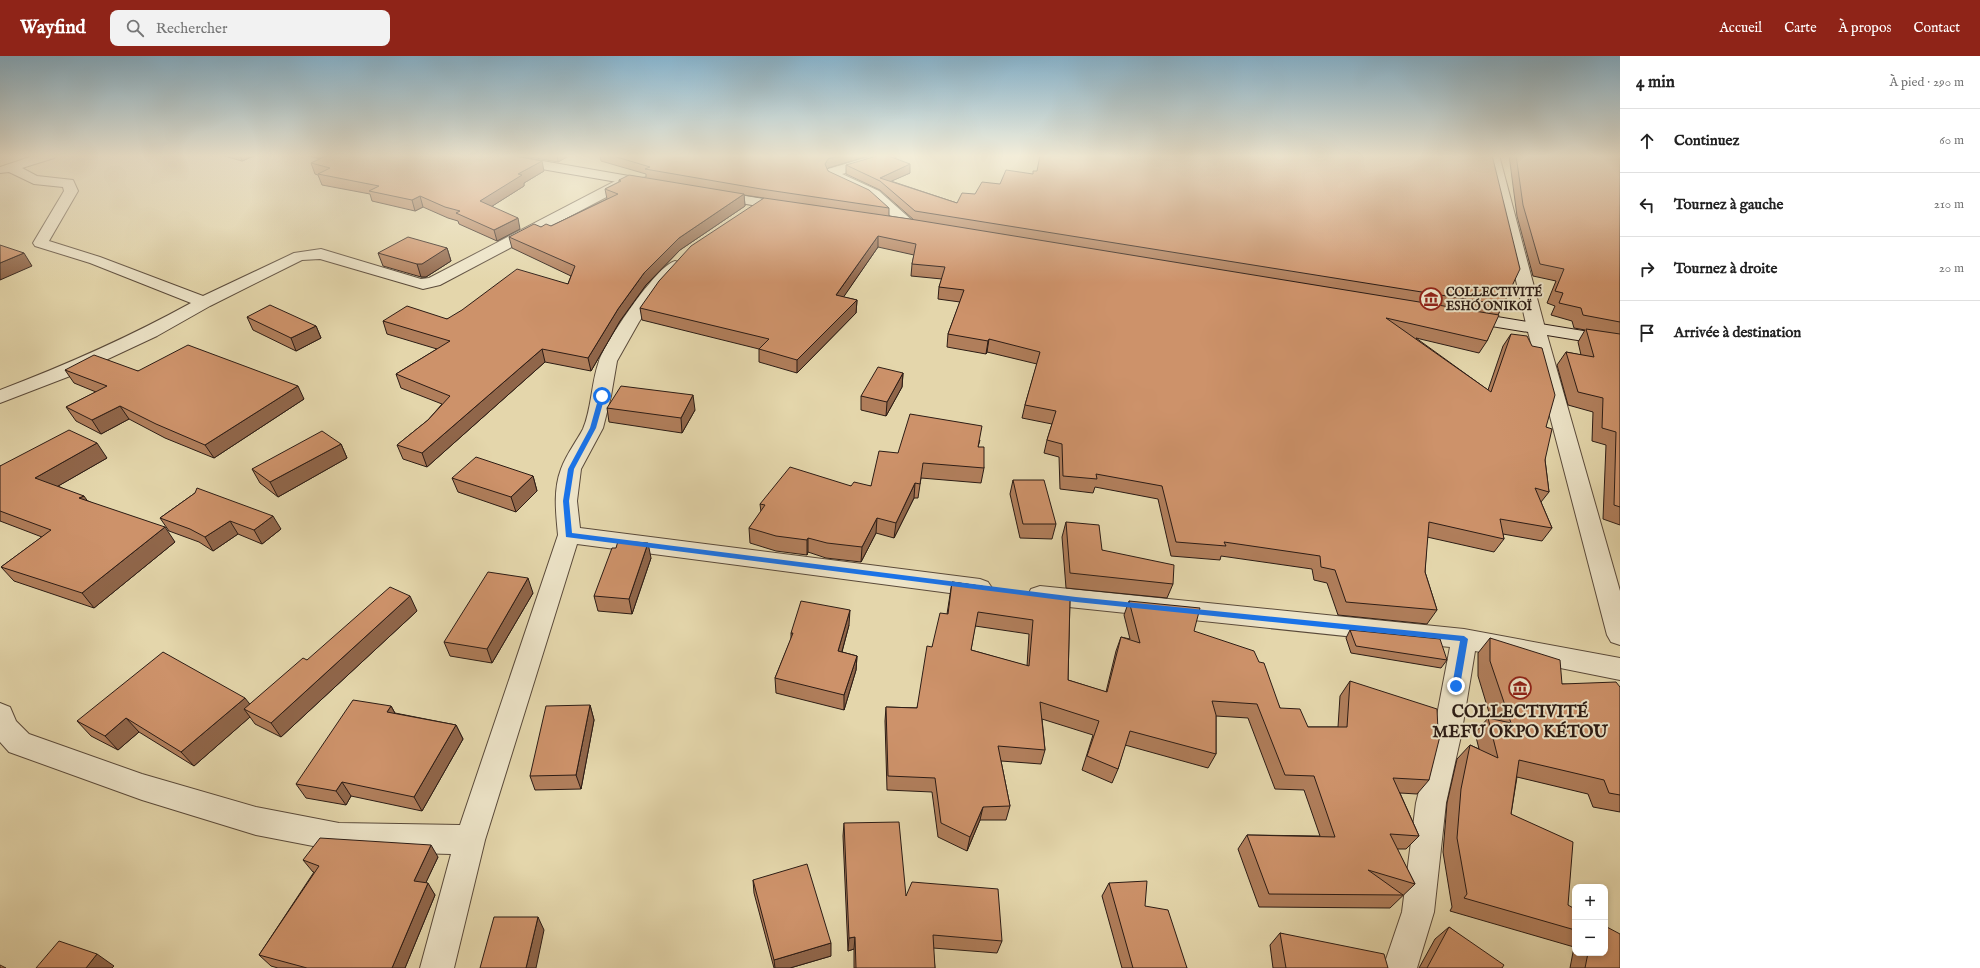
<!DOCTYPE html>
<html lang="fr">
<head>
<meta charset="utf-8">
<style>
  :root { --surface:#fff; --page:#f2f2f2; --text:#222; --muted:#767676; --line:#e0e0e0; --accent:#8f2418 }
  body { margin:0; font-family:"IM FELL English",serif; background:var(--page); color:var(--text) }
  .controls { position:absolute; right:12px; bottom:12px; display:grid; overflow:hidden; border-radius:8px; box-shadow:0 2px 6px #0003 }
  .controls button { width:36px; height:36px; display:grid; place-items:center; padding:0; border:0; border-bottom:1px solid var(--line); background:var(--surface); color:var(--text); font:20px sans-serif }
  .stop { position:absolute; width:12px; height:12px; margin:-9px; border:3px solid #1a73e8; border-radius:50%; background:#fff }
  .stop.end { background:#1a73e8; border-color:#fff; box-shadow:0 1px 4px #0008 }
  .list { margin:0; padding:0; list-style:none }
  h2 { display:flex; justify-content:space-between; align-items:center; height:52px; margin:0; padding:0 16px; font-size:17px }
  h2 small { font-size:13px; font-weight:400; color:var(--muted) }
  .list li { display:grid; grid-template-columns:26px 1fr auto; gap:12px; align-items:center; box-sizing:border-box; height:64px; padding:0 16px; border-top:1px solid var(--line) }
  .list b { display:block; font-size:15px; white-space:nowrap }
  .list em { font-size:13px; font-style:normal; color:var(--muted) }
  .icon { flex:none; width:22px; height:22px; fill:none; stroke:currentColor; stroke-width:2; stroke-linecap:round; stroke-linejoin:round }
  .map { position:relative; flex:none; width:1620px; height:912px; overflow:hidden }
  header { display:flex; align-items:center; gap:24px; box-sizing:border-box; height:56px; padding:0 20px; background:var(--accent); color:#fff }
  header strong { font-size:19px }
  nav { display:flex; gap:22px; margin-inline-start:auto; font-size:14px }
  .search { width:280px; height:36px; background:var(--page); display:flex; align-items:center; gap:10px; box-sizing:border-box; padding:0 14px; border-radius:8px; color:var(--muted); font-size:15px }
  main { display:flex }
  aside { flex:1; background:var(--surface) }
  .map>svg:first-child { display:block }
</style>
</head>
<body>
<header>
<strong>Wayfind</strong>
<div class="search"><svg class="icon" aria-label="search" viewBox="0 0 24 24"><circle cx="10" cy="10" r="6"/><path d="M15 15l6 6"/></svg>Rechercher</div>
<nav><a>Accueil</a><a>Carte</a><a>À propos</a><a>Contact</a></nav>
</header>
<main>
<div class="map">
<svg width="1620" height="912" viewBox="0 0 1620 912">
  <rect width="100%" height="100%" fill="#e4d6ab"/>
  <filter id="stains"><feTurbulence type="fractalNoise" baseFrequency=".005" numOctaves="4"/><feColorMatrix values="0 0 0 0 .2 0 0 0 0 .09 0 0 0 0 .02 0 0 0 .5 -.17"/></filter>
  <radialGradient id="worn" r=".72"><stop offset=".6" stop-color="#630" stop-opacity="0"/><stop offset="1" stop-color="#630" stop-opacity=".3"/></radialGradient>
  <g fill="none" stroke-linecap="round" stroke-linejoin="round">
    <g stroke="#5a4a3a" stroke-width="2">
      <g id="street">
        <path d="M36,99H56L54,102L22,112L37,120L73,124L78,135L49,185L100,201L203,240L294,197L321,193L421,223L429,222L623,121H633L635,124L633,127L440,229L423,233L320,203L302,204L210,250L157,280L78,317L0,347V334C66,309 129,281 191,247L90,207L35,190L33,187L64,135L63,131L34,128L9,116L0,117V111Z"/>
        <polygon points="876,99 897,99 895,102 842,118 879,135 914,166 916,169 914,172 904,172 869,141 829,122 826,116 828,113"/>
        <polygon points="1487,99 1499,99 1545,272 1620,535 1620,589 1611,586 1607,579 1527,272"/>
        <path d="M675,205L681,207L683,210L659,236L639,266L617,305L611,340L603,372L581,413L577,445L580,472L980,523L988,526L992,532L988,538L980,541L577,488L485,784L454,912H420L451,798L339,795L256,779L142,744L9,696L0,686V647L10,651L16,665L29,678L142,718L256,751L339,767L460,769L558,479C556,457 553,434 561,413C566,399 576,386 583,373C592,352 591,327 599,305C606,285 656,210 675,205Z"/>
        <polygon points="1040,530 1464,573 1620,602 1620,624 1475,595 1461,680 1446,747 1434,856 1417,912 1383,912 1402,856 1416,747 1433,680 1450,591 1040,548 1031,545 1028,539 1031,533"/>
      </g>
    </g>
    <g stroke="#2c1c15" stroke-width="2">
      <g id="secondary">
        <polygon points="477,99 508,99 652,124 657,125 659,128 657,131 652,132 483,103"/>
        <polygon points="715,135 788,147 793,148 795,151 793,154 788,155 710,142 708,139 710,136"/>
        <polygon points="1467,256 1620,281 1620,291 1461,265 1459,261 1461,257"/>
      </g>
    </g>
    <use href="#street" fill="#ede4c8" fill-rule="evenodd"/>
    <use href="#secondary" fill="#ede4c8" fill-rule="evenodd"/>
  </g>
  <g fill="#b07e5b" stroke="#2c1c15" fill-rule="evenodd">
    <polygon points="221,99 256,99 242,105"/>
    <polygon points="306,99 510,99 544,115 524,127 524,130 492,150 520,173 497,185 459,168 458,165 448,162 423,151 415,155 372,145 370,138 322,129 318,119 315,118 311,107 320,103"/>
    <polygon points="519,99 569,99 558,106"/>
    <polygon points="600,99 865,99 865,101 828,112 827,112 828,115 889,152 889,160 914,164 880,134 846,118 846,109 910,117 891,125 957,147 1503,249 1498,259 1487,285 1479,297 1416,282 1488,334 1503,290 1511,278 1546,371 1545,404 1549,436 1541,446 1552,472 1542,485 1503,478 1504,483 1494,496 1427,481 1425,516 1437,554 1427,568 1338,559 1327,527 1314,524 1312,513 1221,500 1220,504 1171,500 1158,443 1095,431 1093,437 1060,433 1059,401 1044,397 1047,384 1052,368 1022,362 1025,349 1037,308 987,296 986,298 947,291 948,278 960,246 938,243 939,231 942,223 911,220 912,208 914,199 878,191 843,241 857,244 856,257 797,317 759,306 759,293 642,264 640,252 764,142 744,139 745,150 680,194 646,229 620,265 591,315 545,306 427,411 403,403 397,389 428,364 442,348 401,332 396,318 437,293 387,278 383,265 447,263 568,228 571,220 512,192 509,181 541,171 551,170 607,143 605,133 619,126 619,124 646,121 646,118 601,105"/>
    <polygon points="1509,99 1620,99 1620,469 1603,463 1606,389 1592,385 1593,356 1568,349 1557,309 1566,296 1581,299 1578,286 1585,274 1574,272 1572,265 1551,259 1555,250 1547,247 1556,225 1533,220 1517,160"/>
    <polygon points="447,192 451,205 426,221 421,221 383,210 378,197"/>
    <polygon points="247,261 316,270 321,282 296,295 253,274"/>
    <polygon points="65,314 138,315 304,343 214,402 165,382 129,363 101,378 76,365 66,351 96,336 74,327"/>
    <polygon points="903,317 902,331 886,360 861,354 861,340"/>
    <polygon points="607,352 695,354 682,377 609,366"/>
    <polygon points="980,384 978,391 984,412 981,427 921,422 918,442 914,442 894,482 876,477 861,506 826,502 808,496 807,499 776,495 750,487 749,472 761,456 760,448 851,430 871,430 898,397"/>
    <polygon points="341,388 347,402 278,441 260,427 252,413"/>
    <polygon points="107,402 58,430 88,445 175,486 94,552 14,525 1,511 42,481 0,465 0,410"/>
    <polygon points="533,420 537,435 516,456 458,436 452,422"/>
    <polygon points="1013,424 1056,468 1052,483 1020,482 1010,438"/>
    <polygon points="195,437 281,473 262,488 238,478 213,495 199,486 169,475 160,462"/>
    <polygon points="1066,466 1102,494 1173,528 1167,542 1066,532 1062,481"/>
    <polygon points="651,502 632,558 598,555 594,540"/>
    <path d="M952,526L1070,543L1068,624L1106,636L1116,595L1121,581L1130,583L1124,559L1129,545L1259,606L1280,652L1308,671H1338L1340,640L1350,625L1429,724L1417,738L1400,737L1419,780L1406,793H1397L1415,828L1390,852L1259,851L1238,793L1247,779L1320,780L1304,734L1275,733L1248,662L1216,660V698L1208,712L1125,689L1118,713L1112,727L1082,714L1093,679L1042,663L1045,694L1041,708L1001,705L1010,750L1006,764H980L967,795L938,781L932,736L887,734L885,665L886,651L917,652L932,591L947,558ZM975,570L1029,578L1027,610L971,594Z"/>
    <polygon points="533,537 492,607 450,600 444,586"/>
    <polygon points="417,555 281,681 255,668 250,661 194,710 139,676 118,694 91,680 77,665 250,648 307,604"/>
    <polygon points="849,569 842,596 857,600 856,614 844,654 776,637 775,622 791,583 791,577"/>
    <polygon points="1350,574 1447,604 1441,612 1351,597 1346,582"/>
    <polygon points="1490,582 1562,628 1620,631 1620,756 1593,751 1588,738 1517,721 1511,758 1568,849 1575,874 1575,897 1605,897 1620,912 1570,912 1574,891 1450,855 1452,851 1443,796 1447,747 1457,703 1470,689 1479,693 1475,677 1488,662 1491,663 1478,620 1478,597"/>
    <polygon points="590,649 594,664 581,733 535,734 530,720"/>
    <polygon points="391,650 395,657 456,669 463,683 422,755 351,740 346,749 306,742 296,728"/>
    <polygon points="844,767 906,840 1002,885 997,897 933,892 935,912 854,912 854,893 848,895 843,780"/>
    <polygon points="438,801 426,826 435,839 405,912 278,912 271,910 259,899 314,816 313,816 303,804"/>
    <polygon points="753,824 831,900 790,912 774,912 754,837"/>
    <polygon points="1109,827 1145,850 1187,912 1122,912 1102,840"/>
    <polygon points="1449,871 1502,912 1419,912 1435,883"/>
    <polygon points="1280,877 1388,912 1273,912 1270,889"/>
  </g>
  <g fill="#90664a" stroke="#2c1c15">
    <polygon points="240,99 256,99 242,105"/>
    <polygon points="557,99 569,99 569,100 558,106"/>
    <polygon points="841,99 865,99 865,101 828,112 825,117 825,108 828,103"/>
    <polygon points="542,105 544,115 524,127 524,130 483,156 480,145 518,118"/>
    <polygon points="910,108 910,117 885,128 880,122"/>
    <polygon points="744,138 745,150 680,194 646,229 620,265 591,315 588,302 618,253 644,217 679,182"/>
    <polygon points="420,140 423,151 415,155 412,144"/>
    <polygon points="518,162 520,173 497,185 494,174"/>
    <polygon points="878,180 878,191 836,252 836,239"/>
    <polygon points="447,192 451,205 426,221 421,221 417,208"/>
    <polygon points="24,197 32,210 0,224 0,207"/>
    <polygon points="857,244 856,257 797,317 797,304"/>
    <polygon points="316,270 321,282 296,295 291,282"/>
    <polygon points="989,283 987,296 986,298 988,285"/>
    <polygon points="542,293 545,306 427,411 422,397"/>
    <polygon points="903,317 902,331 886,360 887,346"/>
    <polygon points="298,330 304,343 214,402 205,389"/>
    <polygon points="693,339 695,354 682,377 681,362"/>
    <polygon points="120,350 129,363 101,378 92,364"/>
    <polygon points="97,387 107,402 46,437 35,422"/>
    <polygon points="341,388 347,402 278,441 270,426"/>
    <polygon points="533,420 537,435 516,456 511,441"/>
    <polygon points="915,427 914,442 894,482 896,467"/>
    <polygon points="84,440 94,454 79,442"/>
    <polygon points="273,460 281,473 262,488 254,474"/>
    <polygon points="877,462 876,477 861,506 862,491"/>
    <polygon points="230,465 238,478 213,495 205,481"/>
    <polygon points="165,471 175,486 94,552 82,537"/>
    <polygon points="808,482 808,496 807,499 807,484"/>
    <polygon points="648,487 651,502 632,558 629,543"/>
    <polygon points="528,522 533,537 492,607 487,593"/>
    <polygon points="410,540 417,555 281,681 271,667"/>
    <polygon points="850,554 849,569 838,610 838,595"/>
    <polygon points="857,600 856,614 844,654 844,639"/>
    <polygon points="245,642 256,656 244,653 250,661 194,710 181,696"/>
    <polygon points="590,649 594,664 581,733 576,719"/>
    <polygon points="391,650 399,665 387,656"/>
    <polygon points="126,662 139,676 118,694 105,680"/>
    <polygon points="456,669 463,683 422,755 414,741"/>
    <polygon points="342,726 351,740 346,749 336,735"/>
    <polygon points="983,751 980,764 967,795 970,781"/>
    <polygon points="431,789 438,801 421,837 414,825"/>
    <polygon points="428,827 435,839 405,912 392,912"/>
    <polygon points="538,861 544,874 536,912 526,912"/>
    <polygon points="855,881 854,893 848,895 849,882"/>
    <polygon points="831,887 831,900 790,912 775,912 774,904"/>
    <polygon points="97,898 114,910 112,912 86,912"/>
  </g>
  <g fill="#cd926a" stroke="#2c1c15" fill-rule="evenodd">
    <polygon points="328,99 510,99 542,105 518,118 522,119 480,145 518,162 494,174 456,157 460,155 445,151 420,140 412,144 369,135 379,130 318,118 330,112 311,107"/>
    <polygon points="610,99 841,99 828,103 825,108 828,115 869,134 889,152 761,133 645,113 650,111"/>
    <polygon points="880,99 886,99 910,108 880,122 957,147 962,137 975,138 982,126 1000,128 1006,114 1033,118 1033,115 1037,115 1040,99 1492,99 1520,213 1503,249 915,155 880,125 846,109"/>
    <polygon points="1516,99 1620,99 1620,266 1583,259 1581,252 1559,247 1563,237 1555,235 1564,213 1540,208 1523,149"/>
    <polygon points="629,119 744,138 679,182 644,217 618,253 588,302 542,293 422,397 397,389 428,364 450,340 396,318 450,285 383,265 407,250 447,263 462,254 517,213 568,228 575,210 509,181 534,168 541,171 546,168 551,170 618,138 605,133 621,125 619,124"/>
    <polygon points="764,142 910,163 1499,259 1487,285 1386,262 1491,336 1511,278 1527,280 1532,290 1542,292 1555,339 1546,371 1552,373 1545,404 1549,436 1535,432 1552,472 1500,463 1504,483 1429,466 1425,516 1437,554 1346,546 1335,514 1321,511 1320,500 1224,486 1226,490 1176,486 1162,430 1096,418 1097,423 1063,420 1062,388 1047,384 1056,355 1025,349 1040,296 989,283 988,285 948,278 964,234 939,231 945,211 912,208 916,188 878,180 836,239 857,244 797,304 759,293 769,283 640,252 659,225 691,190"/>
    <polygon points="408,181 447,192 422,208 417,208 378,197"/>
    <polygon points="0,189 24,197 0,207"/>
    <polygon points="270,249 316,270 291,282 247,261"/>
    <polygon points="1586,273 1620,278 1620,451 1614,449 1616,376 1602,372 1603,342 1578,336 1566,296 1594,301"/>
    <polygon points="188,289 298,330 205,389 156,368 120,350 92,364 66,351 107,330 65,314 94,299 138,315"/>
    <polygon points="878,311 903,317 887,346 861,340"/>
    <polygon points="621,330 693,339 681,362 607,352"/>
    <polygon points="910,358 982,370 978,391 984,391 984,412 923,407 920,428 915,427 896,467 877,462 862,491 827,487 808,482 807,484 776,480 749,472 765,449 760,448 790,411 851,430 854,426 871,430 879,395 898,397"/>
    <polygon points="69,374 97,387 35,422 84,440 79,442 165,471 82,537 1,511 51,474 0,455 0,410"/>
    <polygon points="322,375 341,388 270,426 252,413"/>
    <polygon points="476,401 533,420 511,441 452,422"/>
    <polygon points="1013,424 1044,424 1056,468 1023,468"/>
    <polygon points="197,432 273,460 254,474 230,465 205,481 190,473 160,462 195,437"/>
    <polygon points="1066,466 1099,469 1102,494 1174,509 1173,528 1070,517"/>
    <polygon points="618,485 648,487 629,543 594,540 612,492 616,492"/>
    <polygon points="488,516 528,522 487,593 444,586"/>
    <path d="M952,526L1070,543L1068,624L1107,636L1121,581L1140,587L1129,545L1200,552L1194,575L1254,595L1259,606L1264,607L1280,652L1300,653L1308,671H1347L1350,625L1437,653L1438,675L1441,676L1429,724L1393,722L1419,780L1390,778L1415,828L1368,814L1403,839L1269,838L1247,779L1335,781L1314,720L1285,719L1257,648L1212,645L1216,659V698L1130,675L1118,713L1087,700L1099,665L1040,646L1045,694L998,690L1010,750L983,751L970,781L941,767L935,722L888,720L886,651L917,652L927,590L932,591L940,557L948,558ZM978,556L1033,564L1029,610L971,594Z"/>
    <polygon points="390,531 410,540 271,667 244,653 303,602 307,604"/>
    <polygon points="801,545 850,554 838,595 857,600 844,639 775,622 793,577 791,577"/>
    <polygon points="1350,574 1440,583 1447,604 1356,590"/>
    <polygon points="1490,582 1560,604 1562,628 1616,626 1620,631 1620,739 1609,737 1604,724 1519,704 1511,758 1573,786 1568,849 1575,853 1575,874 1464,842 1467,838 1457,782 1461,733 1470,689 1498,702 1488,662 1511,667 1490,605"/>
    <polygon points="163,596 245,642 181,696 126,662 105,680 77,665"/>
    <polygon points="353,644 391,650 387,656 456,669 414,741 342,726 336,735 296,728"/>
    <polygon points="590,649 576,719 530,720 546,650"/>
    <polygon points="899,766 906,840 912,826 998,833 1002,885 933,879 935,912 856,912 855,881 849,882 844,767"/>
    <polygon points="320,782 431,789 414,825 428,827 392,912 307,912 259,899 319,810 303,804"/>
    <polygon points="807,808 831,887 774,904 753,824"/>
    <polygon points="1147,825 1145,850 1168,854 1187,912 1133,912 1109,827"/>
    <polygon points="494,861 538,861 526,912 480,912"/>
    <polygon points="1605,870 1620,878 1620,912 1585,912 1588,897 1605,897"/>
    <polygon points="1449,871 1504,909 1502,912 1427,912"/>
    <polygon points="1280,877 1384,898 1388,912 1286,912"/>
    <polygon points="59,885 97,898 86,912 36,912"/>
    <polygon points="0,909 6,912 0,912"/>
  </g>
  <linearGradient id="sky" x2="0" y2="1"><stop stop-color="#87b6d1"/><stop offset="0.44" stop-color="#f3edd9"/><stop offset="1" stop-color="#f3edd9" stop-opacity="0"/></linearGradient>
  <rect width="1620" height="227" fill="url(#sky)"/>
  <polygon fill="#1a73e8" points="602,338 605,340 596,372 574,413 569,445 572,477 1076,541 1464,580 1468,583 1460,630 1456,633 1452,630 1460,585 1076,546 566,481 563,445 568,413 590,372 599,340"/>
  <defs>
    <g id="museum-ring" transform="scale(1.15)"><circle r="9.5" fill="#ede4c8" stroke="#8f2418" stroke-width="1.5"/><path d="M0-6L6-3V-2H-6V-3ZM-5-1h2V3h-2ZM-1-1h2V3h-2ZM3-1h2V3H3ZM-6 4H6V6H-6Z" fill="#8f2418"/></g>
  </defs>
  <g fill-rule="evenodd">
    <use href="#museum-ring" x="1431" y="243"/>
    <use href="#museum-ring" x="1520" y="632"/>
  </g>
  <g text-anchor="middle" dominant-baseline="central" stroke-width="4" stroke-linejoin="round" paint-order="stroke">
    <g font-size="12" font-weight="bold" fill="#2c1c15" stroke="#ede4c8" text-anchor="start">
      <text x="1446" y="236">COLLECTIVITÉ<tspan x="1446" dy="14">ESHÓ ONIKOÏ</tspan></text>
    </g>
    <g font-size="17" font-weight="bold" fill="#2c1c15" stroke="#ede4c8">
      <text x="1520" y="656">COLLECTIVITÉ<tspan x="1520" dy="20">MEFU OKPO KÉTOU</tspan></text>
    </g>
  </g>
  <rect width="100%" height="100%" filter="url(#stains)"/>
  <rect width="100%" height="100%" fill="url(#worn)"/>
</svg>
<div class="controls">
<button>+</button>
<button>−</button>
</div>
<div class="stop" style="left:602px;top:340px"></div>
<div class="stop end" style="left:1456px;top:630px"></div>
</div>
<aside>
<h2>4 min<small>À pied · 290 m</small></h2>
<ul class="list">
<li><svg class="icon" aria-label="ahead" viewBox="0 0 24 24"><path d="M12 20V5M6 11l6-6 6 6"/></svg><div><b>Continuez</b></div><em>60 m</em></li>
<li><svg class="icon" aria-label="left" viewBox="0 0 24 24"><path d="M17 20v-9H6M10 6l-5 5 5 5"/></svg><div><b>Tournez à gauche</b></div><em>210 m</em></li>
<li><svg class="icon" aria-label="right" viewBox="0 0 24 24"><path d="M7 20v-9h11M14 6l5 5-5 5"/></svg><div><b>Tournez à droite</b></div><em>20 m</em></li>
<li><svg class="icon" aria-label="arrive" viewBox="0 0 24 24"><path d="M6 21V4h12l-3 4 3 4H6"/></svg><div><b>Arrivée à destination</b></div></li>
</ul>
</aside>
</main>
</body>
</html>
